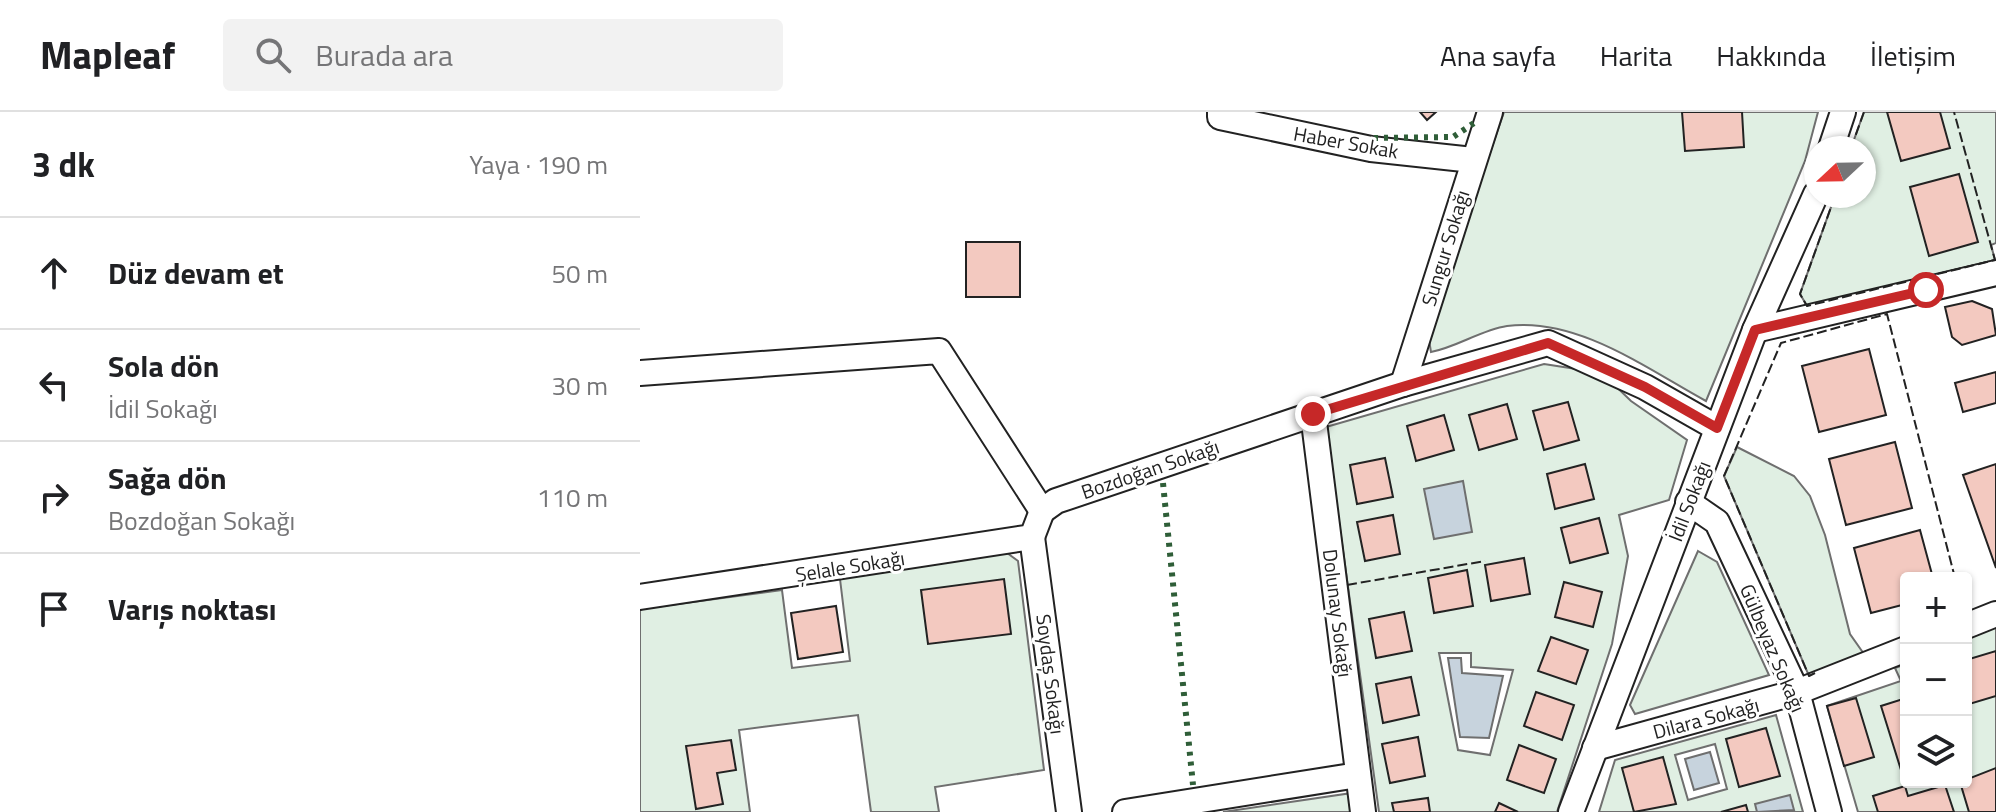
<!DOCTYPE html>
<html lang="tr">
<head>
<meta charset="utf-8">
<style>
  :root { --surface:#fff; --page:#f2f2f2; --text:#202124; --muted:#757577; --line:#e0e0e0 }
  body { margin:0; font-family:"Titillium Web",sans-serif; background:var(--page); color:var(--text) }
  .controls { position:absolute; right:24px; bottom:24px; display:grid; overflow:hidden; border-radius:8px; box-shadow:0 2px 6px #0004 }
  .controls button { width:72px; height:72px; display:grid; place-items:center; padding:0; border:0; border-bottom:2px solid var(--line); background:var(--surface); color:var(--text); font:40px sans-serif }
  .compass { position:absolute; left:1164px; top:24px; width:72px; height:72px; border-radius:50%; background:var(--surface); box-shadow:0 2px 6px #0004; rotate:248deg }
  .stop { position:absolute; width:24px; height:24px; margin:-18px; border:6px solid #c62828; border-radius:50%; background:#fff }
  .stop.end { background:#c62828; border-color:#fff; box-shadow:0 2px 8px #0008 }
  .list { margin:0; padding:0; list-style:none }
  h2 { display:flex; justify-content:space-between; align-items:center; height:104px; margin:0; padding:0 32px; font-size:34px }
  h2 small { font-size:26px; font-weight:400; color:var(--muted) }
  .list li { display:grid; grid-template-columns:52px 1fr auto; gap:24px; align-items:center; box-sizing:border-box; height:112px; padding:0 32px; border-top:2px solid var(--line) }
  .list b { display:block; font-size:30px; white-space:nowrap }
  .list p { margin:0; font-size:26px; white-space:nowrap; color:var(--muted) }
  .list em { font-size:26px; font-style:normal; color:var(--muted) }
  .icon { flex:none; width:44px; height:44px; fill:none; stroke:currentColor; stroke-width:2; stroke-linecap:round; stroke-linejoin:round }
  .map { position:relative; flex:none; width:1356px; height:700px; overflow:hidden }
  header { display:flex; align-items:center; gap:48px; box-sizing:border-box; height:112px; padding:0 40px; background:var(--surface); border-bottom:2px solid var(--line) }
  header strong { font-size:38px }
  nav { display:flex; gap:44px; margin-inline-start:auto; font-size:28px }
  .search { width:560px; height:72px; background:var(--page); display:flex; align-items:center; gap:20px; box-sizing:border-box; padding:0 28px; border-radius:8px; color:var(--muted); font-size:30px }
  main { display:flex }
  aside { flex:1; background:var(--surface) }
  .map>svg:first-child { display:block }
</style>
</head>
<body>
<header>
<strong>Mapleaf</strong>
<div class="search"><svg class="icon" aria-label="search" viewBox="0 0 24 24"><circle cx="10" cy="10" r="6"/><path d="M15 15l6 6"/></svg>Burada ara</div>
<nav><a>Ana sayfa</a><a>Harita</a><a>Hakkında</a><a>İletişim</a></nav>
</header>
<main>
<aside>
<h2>3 dk<small>Yaya · 190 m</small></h2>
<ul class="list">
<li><svg class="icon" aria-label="ahead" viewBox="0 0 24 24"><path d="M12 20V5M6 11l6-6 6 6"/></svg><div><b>Düz devam et</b></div><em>50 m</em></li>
<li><svg class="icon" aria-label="left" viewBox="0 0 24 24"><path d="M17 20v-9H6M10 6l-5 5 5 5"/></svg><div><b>Sola dön</b><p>İdil Sokağı</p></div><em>30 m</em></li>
<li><svg class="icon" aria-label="right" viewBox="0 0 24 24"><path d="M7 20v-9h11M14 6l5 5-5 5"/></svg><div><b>Sağa dön</b><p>Bozdoğan Sokağı</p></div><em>110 m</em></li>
<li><svg class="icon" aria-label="arrive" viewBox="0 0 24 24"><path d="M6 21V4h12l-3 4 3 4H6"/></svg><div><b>Varış noktası</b></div></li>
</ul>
</aside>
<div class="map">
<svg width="1356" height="700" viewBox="0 0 1356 700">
  <rect width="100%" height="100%" fill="#fff"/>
  <g fill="#e0efe3" stroke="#6f6f6f" stroke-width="2" fill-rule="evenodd">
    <path d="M864,0H1178L1165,49L1066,289C1007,257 938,205 867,214C841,218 817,235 791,240L788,222Z"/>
    <polygon points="1224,0 1356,0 1356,131 1351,133 1355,148 1167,194 1160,182 1195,84 1224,84 1224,36 1211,36"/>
    <path d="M904,252L962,261L991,289L1047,328L1029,388L979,403L988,444L972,532L917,700H739L686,315ZM799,541H831V555L873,558L850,643L818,638Z"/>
    <polygon points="1097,335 1154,364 1170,384 1185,423 1210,522 1224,542 1169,564 1084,364"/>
    <polygon points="363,438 378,449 404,658 295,675 299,700 231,700 218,603 99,618 110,700 0,700 0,497 142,478 152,556 210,549 200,467 219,459"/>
    <polygon points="1058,439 1077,450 1129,563 995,602 990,593"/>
    <polygon points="1356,515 1356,700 1218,700 1187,594 1261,569 1255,556 1266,552 1266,670 1326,670 1326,527"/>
    <path d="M1136,603L1163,700H959L975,648ZM1075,632L1087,677L1048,688L1035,643Z"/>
    <polygon points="712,681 714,700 583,700"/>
  </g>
  <g fill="#c7d3dd" stroke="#6f6f6f" stroke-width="2">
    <polygon points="823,369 832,420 794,427 784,377"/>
    <polygon points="808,546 821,546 822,561 863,564 849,626 820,625"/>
    <polygon points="1070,640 1079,671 1054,678 1045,647"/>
    <polygon points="1150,683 1154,698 1117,700 1115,692"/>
  </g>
  <g fill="#f3c9c0" stroke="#222" stroke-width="2">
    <polygon points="780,0 796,0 787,8"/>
    <polygon points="1042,0 1102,0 1104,35 1045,39"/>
    <polygon points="1247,0 1300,0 1310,36 1261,49"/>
    <polygon points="1319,62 1338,130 1289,144 1270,75"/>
    <rect x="326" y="130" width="54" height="55"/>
    <polygon points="1332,189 1352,197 1356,223 1322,233 1312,225 1305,195"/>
    <polygon points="1229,237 1246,303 1179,320 1162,254"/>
    <polygon points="1356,260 1356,291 1323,300 1315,271"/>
    <polygon points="928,290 939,328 904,338 893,299"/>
    <polygon points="867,292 877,327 839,338 829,303"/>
    <polygon points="804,303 814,338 776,349 767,314"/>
    <polygon points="1255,330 1272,396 1206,413 1189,347"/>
    <polygon points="745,346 753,385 717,392 710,353"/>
    <polygon points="945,352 954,387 915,397 907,362"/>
    <polygon points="1356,352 1356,456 1323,363"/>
    <polygon points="753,403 760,442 725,449 717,410"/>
    <polygon points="959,406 968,441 930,451 921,416"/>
    <polygon points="1280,418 1293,466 1266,466 1266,492 1231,501 1214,436"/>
    <polygon points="884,446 890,482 851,489 845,453"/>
    <polygon points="827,458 833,494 794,501 788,466"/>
    <polygon points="364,467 371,522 288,532 281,478"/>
    <polygon points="924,470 962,480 953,515 915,505"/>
    <polygon points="196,494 203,540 158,547 151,501"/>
    <polygon points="764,500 772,539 736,546 729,507"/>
    <polygon points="911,525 948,538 936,572 898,559"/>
    <polygon points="1356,539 1356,584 1326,593 1326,548"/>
    <polygon points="771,565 779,603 743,611 736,572"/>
    <polygon points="896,580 934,593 922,628 884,614"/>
    <polygon points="1216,586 1234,645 1204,654 1187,594"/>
    <polygon points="1266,586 1266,656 1261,658 1241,594"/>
    <polygon points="1126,616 1140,664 1099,675 1086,627"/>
    <polygon points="778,625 785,664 750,671 742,632"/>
    <polygon points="91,628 96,658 77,661 83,692 56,697 46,634"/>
    <polygon points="879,633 916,647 904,681 867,668"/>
    <polygon points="1023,645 1036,692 994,700 982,656"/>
    <polygon points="1356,656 1356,700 1329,700 1320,670"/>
    <polygon points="1305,673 1314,700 1238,700 1233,684 1265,674 1268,684"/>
    <polygon points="788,686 790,700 754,700 752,691"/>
    <polygon points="859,691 878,700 855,700"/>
    <polygon points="1106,693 1108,700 1081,700"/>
  </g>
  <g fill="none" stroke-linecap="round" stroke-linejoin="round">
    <g stroke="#222" stroke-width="28">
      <g id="street">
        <polyline points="580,0 580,5 731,37 833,48"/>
        <polyline points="1191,36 1203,0"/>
        <polyline points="1115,218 1356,161"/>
        <polyline points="0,261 299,239 402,399"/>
        <polyline points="763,272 850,0"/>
        <polyline points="673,302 723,700"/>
        <polyline points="1048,390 1077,410 1157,580 1189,700"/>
        <polyline points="402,399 416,389 763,272 908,231 1005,275 1077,316"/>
        <polyline points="392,425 429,700"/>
        <polyline points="0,485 392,425 402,399"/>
        <polyline points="1326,514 1356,502"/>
        <polyline points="955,636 1157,580 1266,537"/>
        <polyline points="485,700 718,663"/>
        <polyline points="931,700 1115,218 1176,82"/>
      </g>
    </g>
    <use href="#street" stroke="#fff" stroke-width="24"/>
    <g stroke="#2f5e38" stroke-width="6" stroke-dasharray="4 6" stroke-linecap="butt">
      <polyline points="734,26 813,25 834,11"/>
      <polyline points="523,371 553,673"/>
    </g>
    <g stroke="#222" stroke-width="2" stroke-dasharray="10 4" stroke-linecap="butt">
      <polyline points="1211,36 1224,0"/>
      <polyline points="1195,84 1160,182 1167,194 1355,148 1314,0"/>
      <polyline points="707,473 845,449"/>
      <polyline points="1175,561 1169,564 1084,364 1141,231 1247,202 1315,466"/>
    </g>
  </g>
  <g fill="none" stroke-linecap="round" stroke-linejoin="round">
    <polyline stroke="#c62828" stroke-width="10" points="673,302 908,231 1005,275 1077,316 1115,218 1286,178"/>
  </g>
  <g text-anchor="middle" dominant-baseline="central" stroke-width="6" stroke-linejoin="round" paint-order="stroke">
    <g font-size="20" fill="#222" stroke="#fff">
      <text transform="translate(706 30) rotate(10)">Haber Sokak</text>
      <text transform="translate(805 136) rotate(-73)">Sungur Sokağı</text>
      <text transform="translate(510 357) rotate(-19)">Bozdoğan Sokağı</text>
      <text transform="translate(1049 389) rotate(-69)">İdil Sokağı</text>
      <text transform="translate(210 454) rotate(-9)">Şelale Sokağı</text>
      <text transform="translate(698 501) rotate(83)">Dolunay Sokağı</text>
      <text transform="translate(1133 536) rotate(67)">Gülbeyaz Sokağı</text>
      <text transform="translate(411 562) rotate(83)">Soydaş Sokağı</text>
      <text transform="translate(1066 606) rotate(-15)">Dilara Sokağı</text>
    </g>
  </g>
</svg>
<div class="controls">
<button>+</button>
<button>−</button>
<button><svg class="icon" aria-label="layers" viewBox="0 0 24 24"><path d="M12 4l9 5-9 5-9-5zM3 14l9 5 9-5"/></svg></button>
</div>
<svg class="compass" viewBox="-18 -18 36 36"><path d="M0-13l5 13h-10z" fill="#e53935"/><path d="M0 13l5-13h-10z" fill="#757577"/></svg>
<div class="stop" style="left:1286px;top:178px"></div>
<div class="stop end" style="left:673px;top:302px"></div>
</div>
</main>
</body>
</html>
